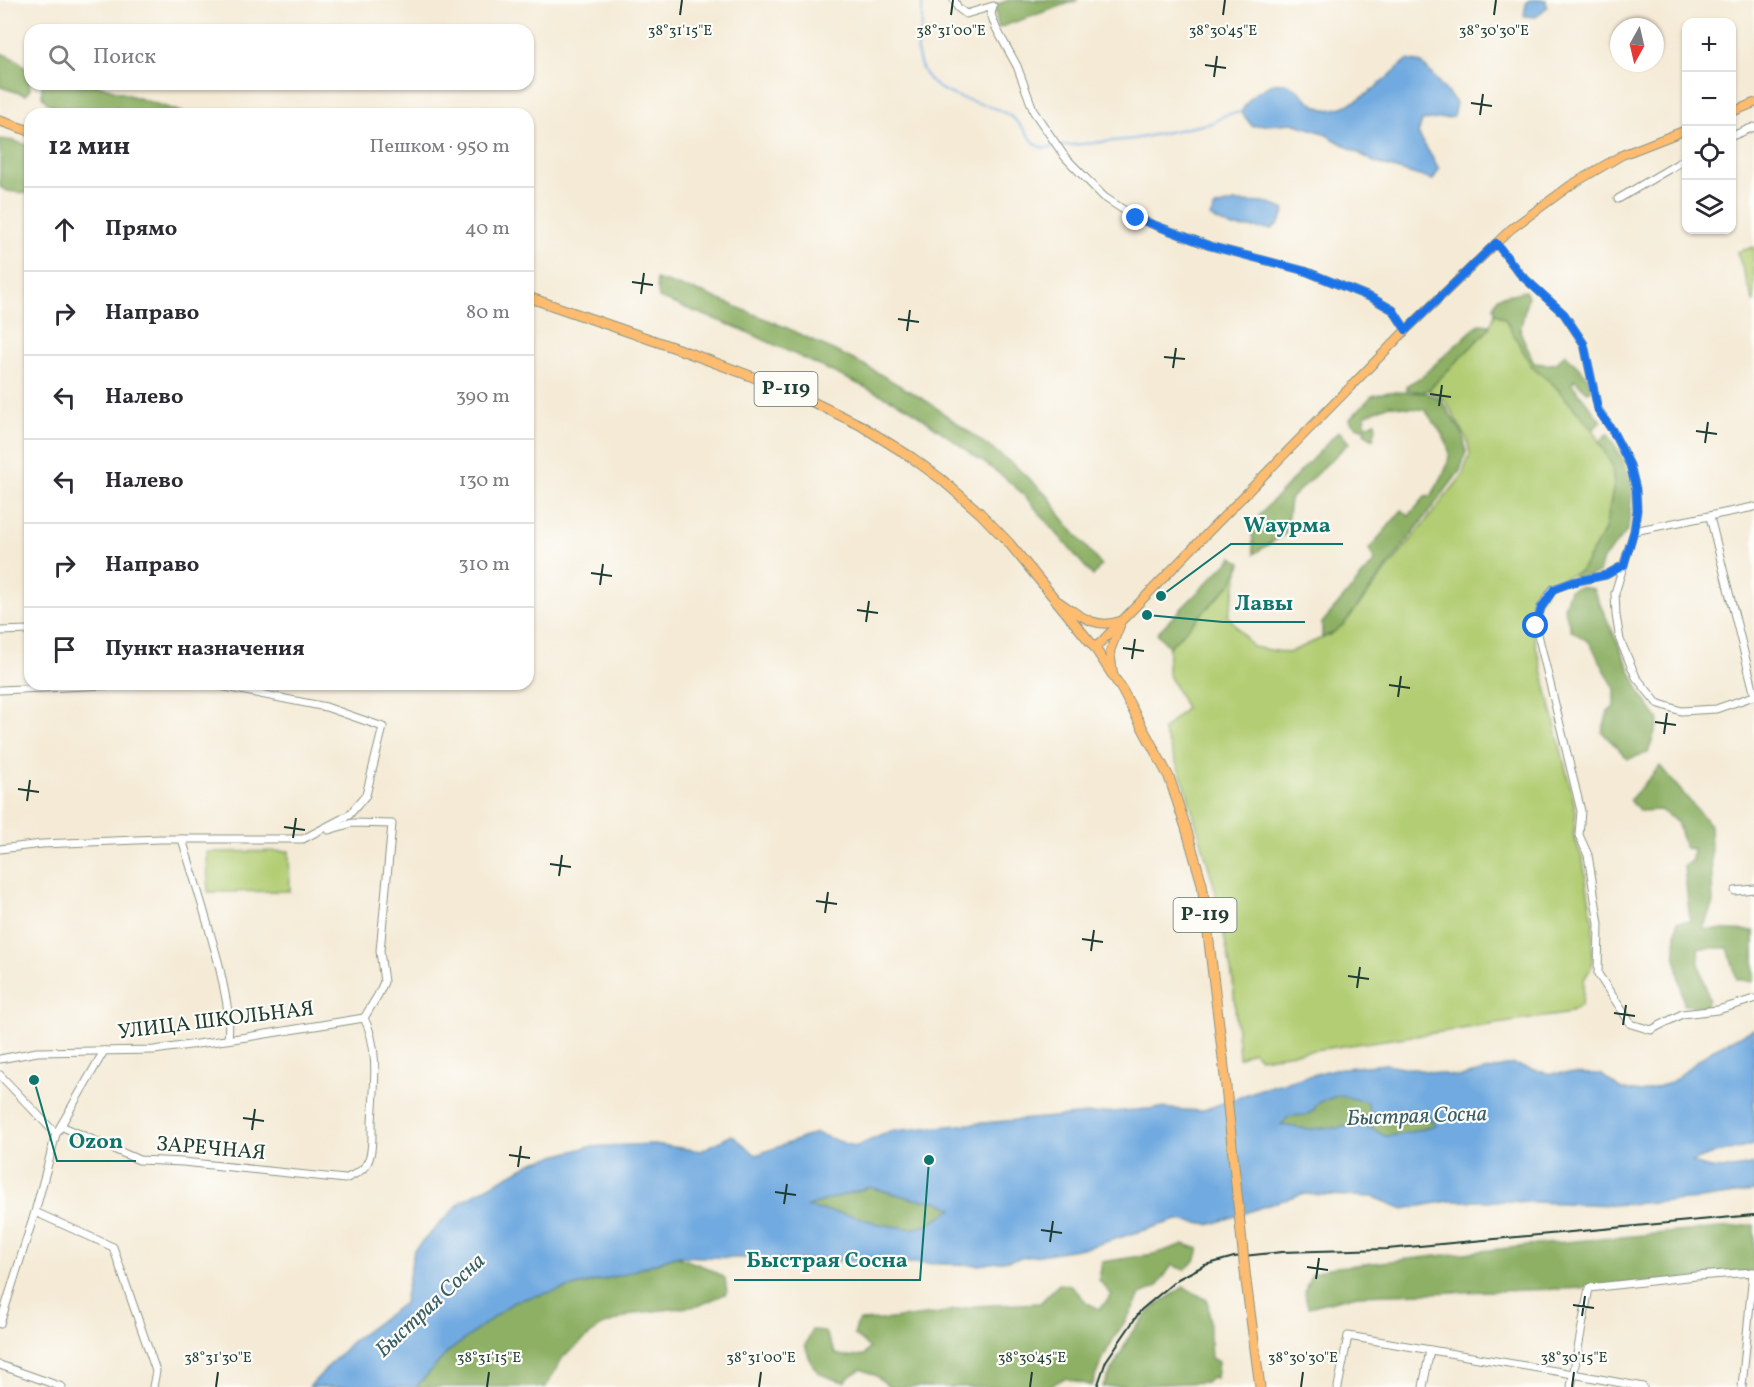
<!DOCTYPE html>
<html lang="ru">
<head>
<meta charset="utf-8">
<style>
  :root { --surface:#fff; --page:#f7f7f7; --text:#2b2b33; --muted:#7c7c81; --line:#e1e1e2 }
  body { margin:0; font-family:Vollkorn,serif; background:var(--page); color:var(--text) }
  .controls { position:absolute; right:18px; top:18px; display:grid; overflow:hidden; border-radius:12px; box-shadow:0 2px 4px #0004 }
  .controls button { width:54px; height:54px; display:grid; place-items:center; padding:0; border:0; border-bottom:2px solid var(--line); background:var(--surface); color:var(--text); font:30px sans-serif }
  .compass { position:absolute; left:1610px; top:18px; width:54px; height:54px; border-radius:50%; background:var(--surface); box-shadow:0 2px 4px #0004; rotate:188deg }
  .stop { position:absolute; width:18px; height:18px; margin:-14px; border:4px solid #1a73e8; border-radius:50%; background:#fff }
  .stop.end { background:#1a73e8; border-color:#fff; box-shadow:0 2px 6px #0008 }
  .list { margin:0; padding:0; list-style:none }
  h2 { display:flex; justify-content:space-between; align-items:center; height:78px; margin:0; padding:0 24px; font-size:26px }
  h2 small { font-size:20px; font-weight:400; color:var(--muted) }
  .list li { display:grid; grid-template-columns:39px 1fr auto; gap:18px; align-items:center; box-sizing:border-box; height:84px; padding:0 24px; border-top:2px solid var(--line) }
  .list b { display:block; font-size:22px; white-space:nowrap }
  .list em { font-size:20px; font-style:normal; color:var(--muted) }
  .icon { flex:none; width:33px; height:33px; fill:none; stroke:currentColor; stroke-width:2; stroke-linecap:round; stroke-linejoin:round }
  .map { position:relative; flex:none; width:1754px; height:1387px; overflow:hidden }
  .search { position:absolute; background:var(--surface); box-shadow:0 2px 4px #0004; left:24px; top:24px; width:510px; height:66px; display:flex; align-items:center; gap:15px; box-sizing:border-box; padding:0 21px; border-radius:18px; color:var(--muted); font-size:22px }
  .panel { position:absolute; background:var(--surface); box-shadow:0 2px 4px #0004; left:24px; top:108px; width:510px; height:582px; border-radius:18px }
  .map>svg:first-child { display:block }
</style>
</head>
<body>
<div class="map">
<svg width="1754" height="1387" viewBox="0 0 1754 1387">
  <rect width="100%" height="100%" fill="#fdfcf7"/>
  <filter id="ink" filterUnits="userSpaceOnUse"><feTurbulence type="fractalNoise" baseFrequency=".0167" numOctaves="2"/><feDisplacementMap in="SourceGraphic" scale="12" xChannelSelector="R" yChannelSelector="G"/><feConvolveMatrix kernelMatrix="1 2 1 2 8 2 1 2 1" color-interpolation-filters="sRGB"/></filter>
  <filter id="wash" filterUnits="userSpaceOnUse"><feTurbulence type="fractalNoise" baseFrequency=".008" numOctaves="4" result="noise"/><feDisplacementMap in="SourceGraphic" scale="24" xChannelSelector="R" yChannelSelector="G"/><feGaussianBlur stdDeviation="1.35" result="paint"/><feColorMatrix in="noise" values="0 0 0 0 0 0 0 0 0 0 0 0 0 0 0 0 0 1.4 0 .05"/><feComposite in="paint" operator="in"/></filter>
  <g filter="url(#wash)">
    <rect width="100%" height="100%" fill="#f4ead5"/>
    <g fill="#b2cd73" stroke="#688554" stroke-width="1.5">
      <polygon points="1754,247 1754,303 1737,252"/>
      <polygon points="1495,313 1505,319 1532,367 1553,384 1593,430 1612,466 1614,485 1605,530 1581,571 1550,584 1532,612 1531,625 1576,811 1574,836 1583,861 1593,923 1592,966 1584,980 1582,1005 1565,1014 1260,1058 1253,1051 1239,1058 1233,981 1215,889 1185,785 1163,730 1186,708 1168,673 1169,647 1231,584 1241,563 1228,616 1253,647 1288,653 1331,634 1344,624 1462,476 1470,454 1467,439 1445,400 1428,390 1488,330"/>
      <polygon points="289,851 290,891 208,892 207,852"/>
    </g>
    <g fill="#8db065" stroke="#56764c" stroke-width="1.5">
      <polygon points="1009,0 1078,0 998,28 995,5"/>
      <path d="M0,53C23,61 27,64 30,89L26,95L0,87Z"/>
      <polygon points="42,84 95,84 187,114 81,114 47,103 42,96"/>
      <polygon points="0,139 14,141 30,146 30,194 7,191 0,187"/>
      <polygon points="656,279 706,294 787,328 864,365 928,402 1014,465 1050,498 1060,515 1101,565 1093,576 1024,495 1005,478 907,407 743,330 659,298"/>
      <path d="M1525,291L1528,296L1520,331L1534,363C1551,365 1554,367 1565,354L1588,377L1591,391L1587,392L1574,379L1572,384L1601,421L1593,430L1553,384L1532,367L1505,319L1495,313L1494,307L1498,297Z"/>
      <polygon points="1479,324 1490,325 1488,330 1428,390 1422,392 1407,390 1407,385 1420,378"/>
      <path d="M1389,392L1427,393L1441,400L1463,434L1466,452L1460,471L1344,624L1331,634L1322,638V623L1375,561L1369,549L1402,510L1409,516L1425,497L1431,496C1438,484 1450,466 1449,452C1448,439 1432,420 1425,410L1390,405L1365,415V424L1370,425L1375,422L1376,428L1373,439L1364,433L1365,429L1356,426L1349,420L1372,396Z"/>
      <polygon points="1339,431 1349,443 1290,499 1286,533 1254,554 1252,532 1261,513"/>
      <polygon points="1608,433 1622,458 1631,482 1632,493 1628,530 1603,559 1599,573 1574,580 1574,574 1581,571 1605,530 1614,485 1612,466 1599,442"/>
      <polygon points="1233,557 1241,563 1231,584 1169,647 1157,633"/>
      <polygon points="1579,587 1593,589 1642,696 1659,720 1648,753 1628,759 1602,732 1608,712 1615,706 1615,689 1590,643 1571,630 1564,607 1570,590"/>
      <polygon points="1660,766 1710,825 1713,903 1703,929 1754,931 1754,977 1752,982 1737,979 1728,948 1698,948 1699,963 1709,999 1705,1007 1684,1005 1675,952 1677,922 1690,921 1684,866 1692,860 1693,849 1685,848 1677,822 1660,810 1640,811 1630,800"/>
      <polygon points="1339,1095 1358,1099 1400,1114 1413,1110 1425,1113 1436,1126 1399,1135 1384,1136 1363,1124 1336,1128 1308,1129 1281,1125 1288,1116 1306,1115 1313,1111 1318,1103"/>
      <polygon points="869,1187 914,1199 937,1201 954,1209 928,1225 912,1229 879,1224 854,1216 803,1207"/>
      <path d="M1754,1225V1272L1589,1288L1357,1295L1308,1307C1303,1293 1305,1286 1312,1274L1328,1268L1554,1243Z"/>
      <path d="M1184,1244L1199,1249L1195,1261L1184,1270L1172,1265L1157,1287L1140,1294C1133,1312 1121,1326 1111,1343C1103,1357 1097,1370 1092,1386L1065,1378L1048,1387H890L875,1375L861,1369L850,1376L845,1382C817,1375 814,1373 805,1345L812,1330L824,1331L836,1354L848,1357L864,1355L870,1348L854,1335L858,1321L882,1320L935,1314L975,1306L1040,1303L1059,1284L1072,1286L1087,1303L1100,1309L1112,1295L1099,1280L1102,1262L1154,1254Z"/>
      <polygon points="675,1256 705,1267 725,1278 727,1293 698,1306 636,1313 600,1327 563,1357 546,1387 416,1387 447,1353 515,1301 625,1274"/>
      <path d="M1184,1287L1207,1300C1212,1319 1209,1339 1211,1358L1218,1362L1216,1378L1211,1377L1207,1382L1103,1387L1132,1332L1155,1306Z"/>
    </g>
    <g fill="#71aae0" stroke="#48748a" stroke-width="1.5" fill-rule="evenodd">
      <polygon points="1529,0 1546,0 1547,7 1536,17 1524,16 1526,4"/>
      <path d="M1407,60L1422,63L1456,103L1453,117L1422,121L1418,134L1439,169L1433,180L1376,163L1321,132L1292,123L1252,126L1241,112C1250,98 1252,94 1267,87C1299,69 1304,115 1335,109C1364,102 1385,79 1407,60Z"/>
      <polygon points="1235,202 1270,203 1285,210 1279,223 1272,229 1230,227 1210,217 1215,207"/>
      <path d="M1754,1029V1144L1747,1147L1715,1153L1692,1162C1712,1172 1733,1169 1754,1164V1191L1701,1199L1612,1205L1504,1201H1449L1403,1209L1374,1197L1301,1194L1209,1225L1177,1220L1089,1247L979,1265L675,1256L625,1274L515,1301L447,1353L416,1387H309L351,1342L404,1303L414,1250L462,1201L533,1162L588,1147L654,1144L701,1151L732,1135L756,1155L816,1133L855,1147L891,1131L1158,1108L1201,1111L1261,1089L1334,1069L1386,1064L1460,1077L1513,1064L1547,1073L1601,1074L1620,1089L1641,1092L1670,1083L1712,1050ZM1339,1095L1367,1102L1370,1113L1400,1114L1413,1110L1425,1113L1436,1126L1399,1135L1385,1136L1363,1124L1336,1128L1308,1129L1281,1125L1289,1116L1306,1115L1313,1111L1318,1103ZM869,1187L914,1199L937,1201L953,1209L928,1225L912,1229L879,1224L854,1216L805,1207Z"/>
    </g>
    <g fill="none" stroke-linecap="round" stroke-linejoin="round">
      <g stroke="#71aae0" stroke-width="2">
        <path d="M922,0C922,8 922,16 922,23C921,33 916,46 918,55C927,105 982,95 1013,118C1023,126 1029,138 1038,146L1044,148L1055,147"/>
        <polyline points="1061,146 1134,139 1212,123 1225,115 1241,112"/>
      </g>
    </g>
  </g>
  <g filter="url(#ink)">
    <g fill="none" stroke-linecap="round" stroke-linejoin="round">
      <g stroke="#8a9484" stroke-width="9">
        <g id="minor">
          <polyline points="954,0 958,8 966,14 993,6 991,14 996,28 1017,66 1034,112 1065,157 1104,197 1136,218 1210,246 1305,271 1372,298 1393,310 1406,330"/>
          <polyline points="1732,136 1754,127"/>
          <polyline points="1618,199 1686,159"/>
          <polyline points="1496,243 1520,274 1564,314 1584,344 1598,409 1612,430 1630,465 1636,489 1637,510 1634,531 1615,593 1616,615 1620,640 1636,677 1657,703 1681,711 1716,709 1754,696"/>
          <polyline points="1710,517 1754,692"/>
          <polyline points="1634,531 1754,507"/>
          <polyline points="1624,565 1606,575 1573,582 1553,589 1541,607 1536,626 1581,811 1579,835 1588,855 1599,924 1598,974 1631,1024 1651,1030 1682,1014 1718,1010 1754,999"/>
          <polyline points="0,631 30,630"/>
          <polyline points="0,690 128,684"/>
          <polyline points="329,830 352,823 392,824 380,951 384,982 378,995 364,1018"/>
          <path d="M182,839C195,881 208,923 219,965C224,990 231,1014 228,1039"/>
          <polyline points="0,849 42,844 160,839 303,839 349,815 366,795 383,727 326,707 210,684"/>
          <polyline points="1735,891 1754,889"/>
          <polyline points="0,1059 37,1052 154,1050 247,1037 364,1018"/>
          <polyline points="0,1075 56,1134"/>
          <path d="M61,1126L139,1160L183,1162L345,1179C355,1174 365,1171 369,1159C373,1149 372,1134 372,1122C374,1089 380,1048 364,1018"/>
          <polyline points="35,1212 113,1247 156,1371 153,1387"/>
          <polyline points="0,1324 35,1212 56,1134 104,1051"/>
          <polyline points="0,1365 62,1387"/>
          <polyline points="1338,1387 1348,1336 1573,1374 1643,1387"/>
          <polyline points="1423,1387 1430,1350"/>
          <polyline points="1571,1387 1589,1288 1696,1276 1754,1272"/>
          <polyline points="1742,1387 1753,1272"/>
        </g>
      </g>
      <g stroke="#8a9484" stroke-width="10">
        <g id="major">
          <polyline points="1732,112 1754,103"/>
          <path d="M1058,601C1080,615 1094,630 1120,621"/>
          <polyline points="1095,648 1406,330 1511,229 1571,185 1622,155 1686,130"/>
          <polyline points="1113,674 1110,651 1120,626"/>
        </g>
      </g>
      <g stroke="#8a9484" stroke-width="11">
        <g id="highway">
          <polyline points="0,121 30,131"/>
          <polyline points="528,297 681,350 788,390 860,425 911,457 941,479 980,513 1009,543 1095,648 1121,688 1169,777 1186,828 1202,884 1223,1058"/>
          <polyline points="1246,1281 1260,1387"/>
        </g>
      </g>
      <use href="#minor" stroke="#fff" stroke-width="7"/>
      <use href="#major" stroke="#fdbc6f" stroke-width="8"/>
      <use href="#highway" stroke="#fdbc6f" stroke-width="9"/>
      <polyline stroke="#1f3d34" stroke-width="2" points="1097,1387 1106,1361 1141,1310 1178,1279 1205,1265 1234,1257 1282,1252 1387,1249 1754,1215"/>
      <g stroke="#8a9484" stroke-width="11" stroke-linecap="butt">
        <polyline id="highway-bridge" points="1223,1058 1246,1281"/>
      </g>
      <use href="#highway-bridge" stroke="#fdbc6f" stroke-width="9"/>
    </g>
  </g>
  <g fill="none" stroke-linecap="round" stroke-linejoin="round" filter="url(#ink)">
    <polyline stroke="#1a73e8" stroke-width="8" points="1136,218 1210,246 1305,271 1372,298 1393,310 1406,330 1496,243 1520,274 1564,314 1584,344 1598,410 1612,430 1630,465 1636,489 1637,510 1634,531 1624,565 1606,575 1573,582 1554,589 1541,608 1536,626"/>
  </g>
  <path fill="none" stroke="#1f3d34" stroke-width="2" d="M680,15L682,0M951,15L953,0M1223,15L1225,0M1494,15L1496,0M1205,65L1226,68M1214,77L1217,56M1471,103L1492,106M1480,115L1483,94M632,282L653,285M641,294L644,273M898,319L919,322M907,331L910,310M1164,357L1185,359M1173,368L1176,348M1430,394L1451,397M1439,406L1442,385M1696,431L1717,434M1705,443L1708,422M591,573L612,576M600,585L603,564M857,610L878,613M866,622L869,601M1123,648L1144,651M1132,659L1135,639M1389,685L1410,688M1398,697L1401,676M1655,722L1676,725M1664,734L1667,713M18,789L39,792M27,801L30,780M284,827L305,830M293,838L296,818M550,864L571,867M559,876L562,855M816,901L837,904M825,913L828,892M1082,939L1103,942M1091,951L1094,930M1348,976L1369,979M1357,988L1360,967M1614,1013L1635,1016M1623,1025L1626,1005M243,1118L264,1121M252,1130L255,1109M509,1155L530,1158M518,1167L521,1146M775,1192L796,1195M784,1204L787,1184M1041,1230L1062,1233M1050,1242L1053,1221M1307,1267L1328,1270M1316,1279L1319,1258M1573,1305L1594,1308M1582,1316L1585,1296M216,1387L218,1372M487,1387L489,1372M759,1387L761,1372M1030,1387L1032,1372M1301,1387L1303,1372M1572,1387L1574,1372"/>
  <g text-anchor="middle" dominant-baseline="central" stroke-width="4.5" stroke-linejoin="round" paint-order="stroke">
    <g fill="#fdfcf7" stroke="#62766e" stroke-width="1.5">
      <rect x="754.5" y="372" width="63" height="34" rx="4.5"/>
      <rect x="1173.5" y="898" width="63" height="34" rx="4.5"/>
    </g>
    <g font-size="20" font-weight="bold" fill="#1f3d34">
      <text x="786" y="389">Р-119</text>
      <text x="1205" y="915">Р-119</text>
    </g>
    <g font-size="21" fill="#1f3d34" stroke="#fdfcf7">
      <text transform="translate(216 1021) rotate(-7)">УЛИЦА ШКОЛЬНАЯ</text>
      <text transform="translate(211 1149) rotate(5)">ЗАРЕЧНАЯ</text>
    </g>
    <g font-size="22" font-style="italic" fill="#385e68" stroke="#fdfcf7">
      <text transform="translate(1417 1117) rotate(-2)">Быстрая Сосна</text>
      <text transform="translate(431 1306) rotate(-43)">Быстрая Сосна</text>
    </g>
  </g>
  <g font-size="15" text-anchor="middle" fill="#1f3d34" stroke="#fdfcf7" stroke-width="4.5" stroke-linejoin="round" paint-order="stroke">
    <text x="680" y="35">38°31'15"E</text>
    <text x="951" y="35">38°31'00"E</text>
    <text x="1223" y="35">38°30'45"E</text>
    <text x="1494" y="35">38°30'30"E</text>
    <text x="218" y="1362">38°31'30"E</text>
    <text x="489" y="1362">38°31'15"E</text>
    <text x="761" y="1362">38°31'00"E</text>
    <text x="1032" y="1362">38°30'45"E</text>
    <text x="1303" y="1362">38°30'30"E</text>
    <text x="1574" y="1362">38°30'15"E</text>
  </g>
  <path fill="none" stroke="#0f766e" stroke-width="2" d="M1161 596L1231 544H1343M1147 615L1223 622H1305M34 1080L57 1161H136M929 1160L920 1280H734"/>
  <g fill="#0f766e" stroke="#fdfcf7" stroke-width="2">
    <circle cx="1161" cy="596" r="6"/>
    <circle cx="1147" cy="615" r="6"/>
    <circle cx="34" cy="1080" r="6"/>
    <circle cx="929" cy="1160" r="6"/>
  </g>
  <g font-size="22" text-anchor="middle" font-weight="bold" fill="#0f766e" stroke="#fdfcf7" stroke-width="4.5" stroke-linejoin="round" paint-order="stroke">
    <text x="1287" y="532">Wаурма</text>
    <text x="1264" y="610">Лавы</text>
    <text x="96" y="1148">Ozon</text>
    <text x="827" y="1267">Быстрая Сосна</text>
  </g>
</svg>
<div class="controls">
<button>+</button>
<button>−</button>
<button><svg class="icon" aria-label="locate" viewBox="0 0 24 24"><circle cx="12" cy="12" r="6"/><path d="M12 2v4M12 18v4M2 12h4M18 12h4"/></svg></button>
<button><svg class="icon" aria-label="layers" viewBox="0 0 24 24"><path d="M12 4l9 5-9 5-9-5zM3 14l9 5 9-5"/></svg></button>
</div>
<svg class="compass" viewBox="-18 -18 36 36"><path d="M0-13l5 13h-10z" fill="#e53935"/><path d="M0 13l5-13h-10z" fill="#7c7c81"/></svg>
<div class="stop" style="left:1536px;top:626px"></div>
<div class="stop end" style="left:1136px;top:218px"></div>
<div class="search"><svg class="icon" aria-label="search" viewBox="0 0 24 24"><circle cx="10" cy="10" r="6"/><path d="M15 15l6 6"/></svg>Поиск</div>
<section class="panel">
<h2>12 мин<small>Пешком · 950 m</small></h2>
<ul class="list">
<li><svg class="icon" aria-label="ahead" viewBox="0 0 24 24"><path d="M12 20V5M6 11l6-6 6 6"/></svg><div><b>Прямо</b></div><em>40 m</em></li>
<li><svg class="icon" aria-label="right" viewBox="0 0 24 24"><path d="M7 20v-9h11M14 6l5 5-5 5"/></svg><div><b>Направо</b></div><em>80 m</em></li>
<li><svg class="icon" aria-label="left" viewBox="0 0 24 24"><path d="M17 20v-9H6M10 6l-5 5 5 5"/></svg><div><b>Налево</b></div><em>390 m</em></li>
<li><svg class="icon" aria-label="left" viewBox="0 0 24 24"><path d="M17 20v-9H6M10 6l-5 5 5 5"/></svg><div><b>Налево</b></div><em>130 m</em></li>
<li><svg class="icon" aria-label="right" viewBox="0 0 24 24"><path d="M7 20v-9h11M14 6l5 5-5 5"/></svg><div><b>Направо</b></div><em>310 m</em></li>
<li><svg class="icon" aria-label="arrive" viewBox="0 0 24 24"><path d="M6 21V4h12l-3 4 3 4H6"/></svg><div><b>Пункт назначения</b></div></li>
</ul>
</section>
</div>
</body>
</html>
